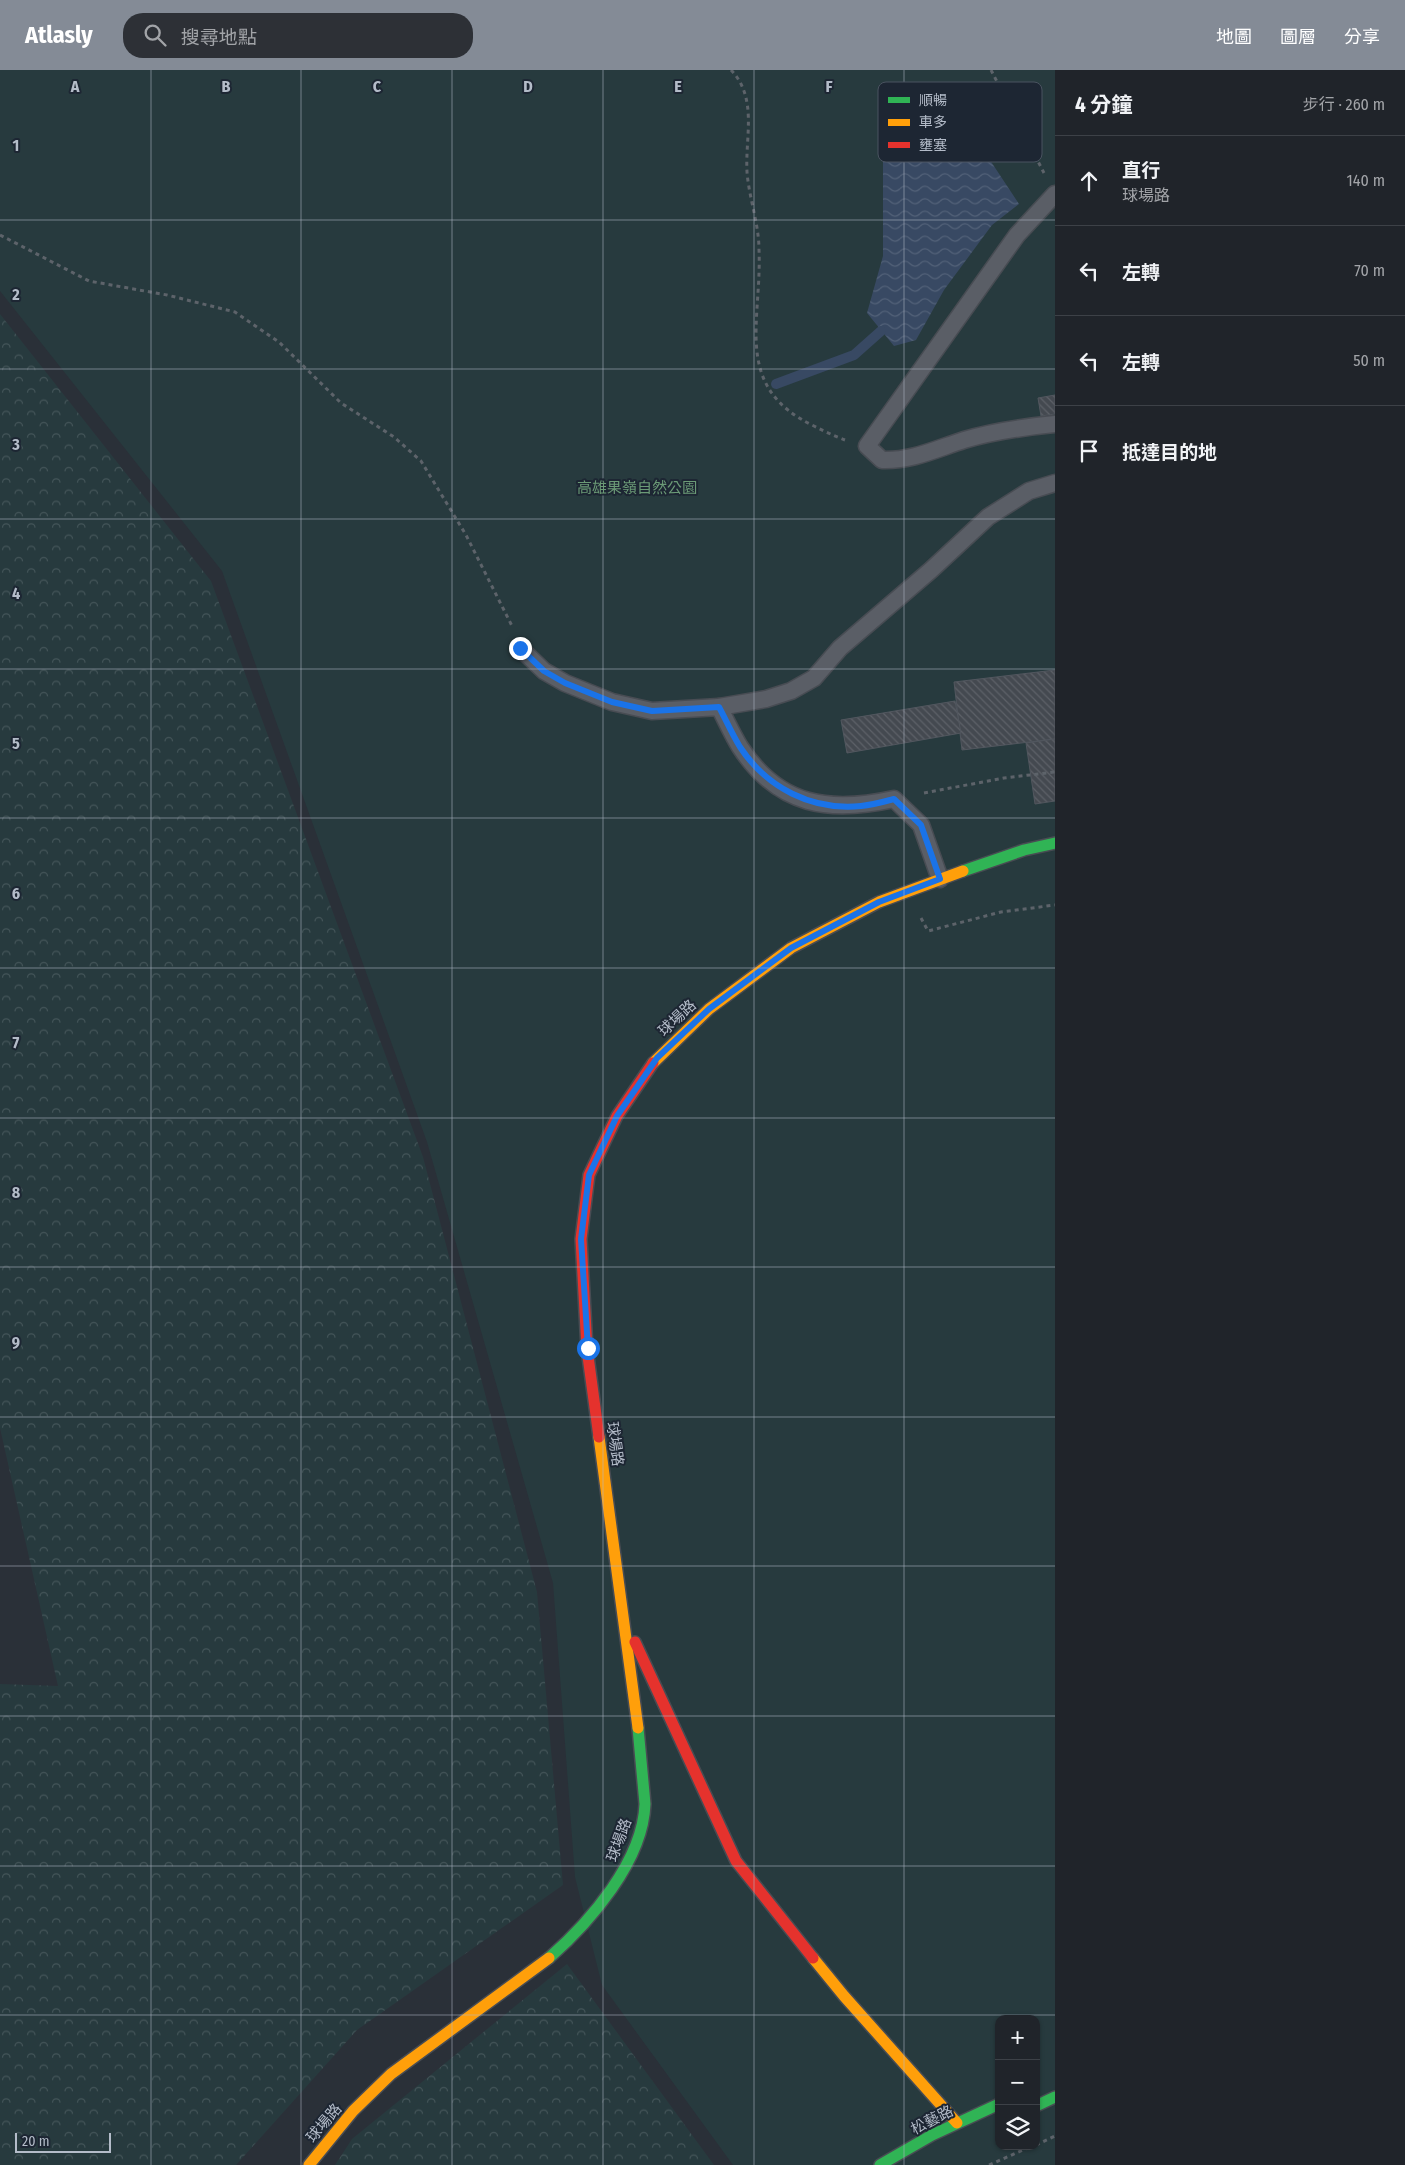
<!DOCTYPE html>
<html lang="zh-TW">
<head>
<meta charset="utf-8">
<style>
  :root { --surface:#20242a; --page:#2d3036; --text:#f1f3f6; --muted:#a2a4a8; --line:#3d4147; --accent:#848b96 }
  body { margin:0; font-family:"Fira Sans Condensed","Noto Sans TC",sans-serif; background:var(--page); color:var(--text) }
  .controls { position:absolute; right:15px; bottom:15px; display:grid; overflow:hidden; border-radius:10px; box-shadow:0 1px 4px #0004 }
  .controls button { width:45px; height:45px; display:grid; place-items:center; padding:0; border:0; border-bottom:1px solid var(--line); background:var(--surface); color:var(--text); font:25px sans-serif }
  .scale { position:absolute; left:15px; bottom:12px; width:96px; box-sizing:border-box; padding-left:5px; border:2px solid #b4bcc9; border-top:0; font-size:14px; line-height:18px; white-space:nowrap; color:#b4bcc9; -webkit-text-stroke:4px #1d2633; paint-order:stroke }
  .stop { position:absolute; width:15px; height:15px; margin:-11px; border:4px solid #1a73e8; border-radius:50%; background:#fff }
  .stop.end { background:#1a73e8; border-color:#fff; box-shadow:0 1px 5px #0008 }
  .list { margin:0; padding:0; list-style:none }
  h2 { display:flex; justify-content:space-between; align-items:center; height:65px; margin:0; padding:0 20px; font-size:21px }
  h2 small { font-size:16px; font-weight:400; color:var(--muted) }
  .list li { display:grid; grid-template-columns:32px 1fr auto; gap:15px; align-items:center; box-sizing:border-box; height:90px; padding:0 20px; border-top:1px solid var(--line) }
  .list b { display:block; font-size:19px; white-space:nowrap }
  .list p { margin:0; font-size:16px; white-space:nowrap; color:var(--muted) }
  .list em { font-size:16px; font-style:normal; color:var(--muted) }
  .icon { flex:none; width:28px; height:28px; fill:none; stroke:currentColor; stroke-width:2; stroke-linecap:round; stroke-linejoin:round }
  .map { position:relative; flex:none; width:1055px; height:2095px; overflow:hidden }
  header { display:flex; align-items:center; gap:30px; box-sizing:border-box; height:70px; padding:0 25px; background:var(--accent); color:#fff }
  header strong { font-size:24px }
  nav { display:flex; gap:28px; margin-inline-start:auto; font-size:18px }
  .search { width:350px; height:45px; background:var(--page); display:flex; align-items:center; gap:12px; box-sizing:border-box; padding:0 18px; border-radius:20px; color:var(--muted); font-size:19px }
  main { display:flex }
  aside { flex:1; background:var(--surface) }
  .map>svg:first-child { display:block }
</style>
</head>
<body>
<header>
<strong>Atlasly</strong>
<div class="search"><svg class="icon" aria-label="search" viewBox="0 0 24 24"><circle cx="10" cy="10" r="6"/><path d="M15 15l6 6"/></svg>搜尋地點</div>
<nav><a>地圖</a><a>圖層</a><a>分享</a></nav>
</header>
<main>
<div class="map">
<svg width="1055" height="2095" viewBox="0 0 1055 2095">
  <defs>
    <pattern id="forest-crowns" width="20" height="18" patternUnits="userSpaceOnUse" patternTransform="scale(1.25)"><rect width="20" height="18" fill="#273a3e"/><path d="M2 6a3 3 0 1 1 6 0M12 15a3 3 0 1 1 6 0" fill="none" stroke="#445559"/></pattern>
    <pattern id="water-waves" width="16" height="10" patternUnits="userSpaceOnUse" patternTransform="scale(1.25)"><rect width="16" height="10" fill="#384963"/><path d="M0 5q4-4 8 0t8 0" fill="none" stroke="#526178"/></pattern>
    <pattern id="building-back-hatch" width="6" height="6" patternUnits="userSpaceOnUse" patternTransform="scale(1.25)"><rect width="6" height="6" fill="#444950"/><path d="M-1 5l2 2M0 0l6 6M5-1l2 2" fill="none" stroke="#5d6168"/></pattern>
  </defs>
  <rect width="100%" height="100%" fill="#2a3038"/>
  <g fill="url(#forest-crowns)">
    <polygon points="0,244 211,511 423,1087 537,1522 563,1815 357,1960 236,2095 0,2095 0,1614 58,1616 0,1358"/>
    <polygon points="567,1894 714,2095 335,2095 352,2069"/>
  </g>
  <path fill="#273a3e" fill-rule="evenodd" d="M0,0H1055V2095H733L602,1915L575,1807L553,1513L427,1072L222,501L0,221ZM999,1949H1036V2076H999Z"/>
  <polygon fill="url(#water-waves)" points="921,14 945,22 1019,134 992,155 944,220 916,270 894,276 867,243 883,186 883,66"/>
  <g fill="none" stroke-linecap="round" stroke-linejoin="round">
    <polyline stroke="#384963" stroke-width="10" points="776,314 854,285 881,261"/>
  </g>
  <g fill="url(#building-back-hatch)" stroke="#52575f">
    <polygon points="1055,325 1055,344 1041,346 1038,328"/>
    <polygon points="1055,600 1055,669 962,680 954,612"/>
    <polygon points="955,631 961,663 847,683 841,650"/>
    <polygon points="1055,669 1055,731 1035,734 1026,673"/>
  </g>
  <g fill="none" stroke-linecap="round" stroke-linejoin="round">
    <g stroke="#484c53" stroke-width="19">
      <g id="lane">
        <path d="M1055,124L1017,165L867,376L882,390C912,391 936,379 964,370C994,361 1024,357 1055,354"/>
        <path d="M520,578L544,601L565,613L612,632L652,641L719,637C726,650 732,664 740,677C779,737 830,743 894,729L921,755L940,809"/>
        <polyline points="719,637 766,629 791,621 814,608 840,578 931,500 988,447 1029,421 1055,413"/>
      </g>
    </g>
    <g stroke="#484c53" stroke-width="14">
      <g id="fast">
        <polyline points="963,801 1024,780 1055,773"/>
        <path d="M549,1888C590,1852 643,1791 645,1734L638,1658"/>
        <polyline points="1036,2036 1055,2027"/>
        <polyline points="880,2095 932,2065 999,2034"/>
      </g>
    </g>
    <g stroke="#484c53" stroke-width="14">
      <g id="slow">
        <polyline points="653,993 709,939 791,878 879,832 963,801"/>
        <polyline points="599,1367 638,1658"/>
        <polyline points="813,1888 844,1926 957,2053"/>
        <polyline points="309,2095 353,2041 391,2004 549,1888"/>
      </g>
    </g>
    <g stroke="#484c53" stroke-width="14">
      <g id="jam">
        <polyline points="599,1367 587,1279 581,1169 589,1105 617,1046 653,993"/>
        <polyline points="635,1572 736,1791 813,1888"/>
      </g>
    </g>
    <g stroke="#5d636a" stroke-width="3" stroke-dasharray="4 4" stroke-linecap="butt">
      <path d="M731,0C758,28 745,67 747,102C749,128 759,154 759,180C762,253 732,317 814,356C824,361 834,366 845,370"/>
      <polyline points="991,0 1044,103"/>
      <polyline points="0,165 89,211 167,225 235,242 279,272 341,333 394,367 421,391 466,465 512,556"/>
      <polyline points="924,723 1004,708 1055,702"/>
      <polyline points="921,848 928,861 1001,842 1055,835"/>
      <polyline points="1036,2075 1055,2066"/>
      <polyline points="989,2095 1032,2076"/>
    </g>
    <use href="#lane" stroke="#5a5e66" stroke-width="16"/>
    <use href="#fast" stroke="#30b455" stroke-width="11"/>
    <use href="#slow" stroke="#ff9f0a" stroke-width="11"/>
    <use href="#jam" stroke="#e5322d" stroke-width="11"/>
  </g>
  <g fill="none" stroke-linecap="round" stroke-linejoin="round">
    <path stroke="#1a73e8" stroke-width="6" d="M520,578L544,601L565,613L612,632L652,641L719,637C726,650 732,664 740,677C767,718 812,741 861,736C872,735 883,732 894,729L921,755L940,809L879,832L791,878L709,939L657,988L617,1046L589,1105L581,1169L588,1278"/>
  </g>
  <path fill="none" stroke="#b4bcc9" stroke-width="1" stroke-opacity="0.55" d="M151,0V2095M301,0V2095M452,0V2095M603,0V2095M754,0V2095M904,0V2095M0,150H1055M0,299H1055M0,449H1055M0,599H1055M0,748H1055M0,898H1055M0,1048H1055M0,1197H1055M0,1347H1055M0,1496H1055M0,1646H1055M0,1796H1055M0,1945H1055"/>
  <g text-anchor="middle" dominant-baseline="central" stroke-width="4" stroke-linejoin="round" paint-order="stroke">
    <g font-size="15" fill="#6b9a76" stroke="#1d2633">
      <text x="637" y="418">高雄果嶺自然公園</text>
    </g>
    <g font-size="15" fill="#b4bcc9" stroke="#1d2633">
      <text transform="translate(677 948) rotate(-43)">球場路</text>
      <text transform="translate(615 1374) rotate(82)">球場路</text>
      <text transform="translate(619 1770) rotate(-70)">球場路</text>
      <text transform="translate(932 2050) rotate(-27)">松藝路</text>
      <text transform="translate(324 2053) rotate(-50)">球場路</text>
    </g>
  </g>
  <rect x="878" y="12" width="164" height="80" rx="8" fill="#1d2633" stroke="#4a5360" stroke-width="1"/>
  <rect x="888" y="27" width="22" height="6" fill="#30b455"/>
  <rect x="888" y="49" width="22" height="7" fill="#ff9f0a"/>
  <rect x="888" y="72" width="22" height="6" fill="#e5322d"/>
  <g font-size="14" fill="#b4bcc9">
    <text x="919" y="35">順暢</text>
    <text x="919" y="57">車多</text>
    <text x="919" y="80">壅塞</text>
  </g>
  <g font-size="16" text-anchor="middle" font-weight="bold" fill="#b4bcc9" stroke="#1d2633" stroke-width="4" stroke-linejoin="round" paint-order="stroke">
    <text x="75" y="22">A</text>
    <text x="226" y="22">B</text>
    <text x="377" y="22">C</text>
    <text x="528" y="22">D</text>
    <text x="678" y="22">E</text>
    <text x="829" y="22">F</text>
    <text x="16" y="81">1</text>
    <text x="16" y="230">2</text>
    <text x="16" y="380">3</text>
    <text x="16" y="529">4</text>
    <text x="16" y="679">5</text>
    <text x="16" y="829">6</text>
    <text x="16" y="978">7</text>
    <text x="16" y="1128">8</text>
    <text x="16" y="1278">9</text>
  </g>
</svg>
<div class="controls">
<button>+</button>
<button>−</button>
<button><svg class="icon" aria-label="layers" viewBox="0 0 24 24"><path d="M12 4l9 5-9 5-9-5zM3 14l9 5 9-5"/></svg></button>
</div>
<div class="scale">20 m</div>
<div class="stop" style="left:588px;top:1278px"></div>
<div class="stop end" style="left:520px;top:578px"></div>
</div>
<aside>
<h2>4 分鐘<small>步行 · 260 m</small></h2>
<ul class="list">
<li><svg class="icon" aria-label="ahead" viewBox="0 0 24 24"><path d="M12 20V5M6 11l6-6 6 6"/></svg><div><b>直行</b><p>球場路</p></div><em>140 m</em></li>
<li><svg class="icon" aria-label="left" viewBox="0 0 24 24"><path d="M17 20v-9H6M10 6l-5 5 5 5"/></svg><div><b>左轉</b></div><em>70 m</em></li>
<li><svg class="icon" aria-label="left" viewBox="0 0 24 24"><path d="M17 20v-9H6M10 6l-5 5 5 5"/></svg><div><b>左轉</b></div><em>50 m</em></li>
<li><svg class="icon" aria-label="arrive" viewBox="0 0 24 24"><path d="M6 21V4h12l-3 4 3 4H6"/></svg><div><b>抵達目的地</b></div></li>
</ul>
</aside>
</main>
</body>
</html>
